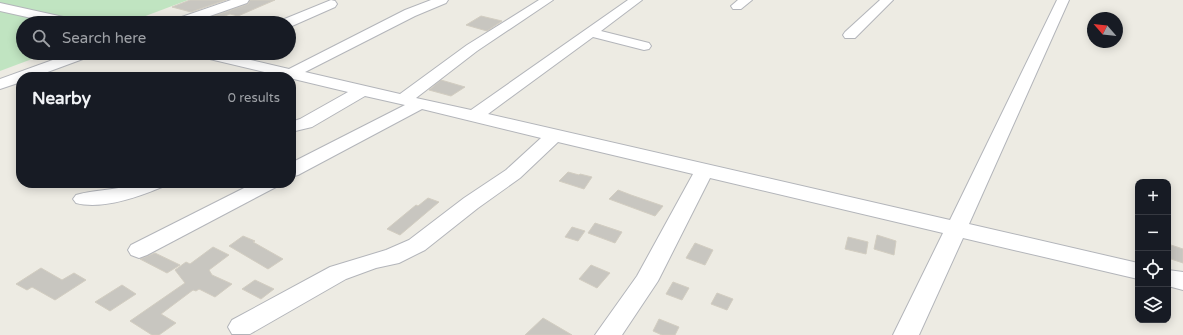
<!DOCTYPE html>
<html lang="en">
<head>
<meta charset="utf-8">
<style>
  :root { --surface:#171b24; --page:#242831; --text:#f1f3f6; --muted:#9ea1a6; --line:#363941 }
  body { margin:0; font-family:"Varela Round",sans-serif; background:var(--page); color:var(--text) }
  .controls { position:absolute; right:12px; bottom:12px; display:grid; overflow:hidden; border-radius:8px; box-shadow:0 2px 10px #0003 }
  .controls button { width:36px; height:36px; display:grid; place-items:center; padding:0; border:0; border-bottom:1px solid var(--line); background:var(--surface); color:var(--text); font:20px sans-serif }
  .compass { position:absolute; left:1087px; top:12px; width:36px; height:36px; border-radius:50%; background:var(--surface); box-shadow:0 2px 10px #0003; rotate:298deg }
  .list { margin:0; padding:0; list-style:none }
  h2 { display:flex; justify-content:space-between; align-items:center; height:52px; margin:0; padding:0 16px; font-size:17px }
  h2 small { font-size:13px; font-weight:400; color:var(--muted) }
  .icon { flex:none; width:22px; height:22px; fill:none; stroke:currentColor; stroke-width:2; stroke-linecap:round; stroke-linejoin:round }
  .map { position:relative; flex:none; width:1183px; height:335px; overflow:hidden }
  .search { position:absolute; background:var(--surface); box-shadow:0 2px 10px #0003; left:16px; top:16px; width:280px; height:44px; display:flex; align-items:center; gap:10px; box-sizing:border-box; padding:0 14px; border-radius:22px; color:var(--muted); font-size:15px }
  .panel { position:absolute; background:var(--surface); box-shadow:0 2px 10px #0003; left:16px; top:72px; width:280px; height:116px; border-radius:16px }
  .map>svg:first-child { display:block }
</style>
</head>
<body>
<div class="map">
<svg width="1183" height="335" viewBox="0 0 1183 335">
  <rect width="100%" height="100%" fill="#edebe3"/>
  <polygon fill="#c0e4c1" points="0,0 188,0 127,23 23,23 23,53 48,53 0,71"/>
  <g fill="#c8c6c0" stroke="#d2cdc1">
    <polygon points="190,0 226,0 191,12 172,7"/>
    <polygon points="250,0 275,0 238,16 230,14 217,19 211,17 248,4"/>
    <polygon points="481,16 502,21 487,31 466,25"/>
    <polygon points="441,80 465,87 451,96 429,90"/>
    <polygon points="568,172 579,175 580,174 592,177 584,189 559,181"/>
    <polygon points="618,190 631,195 663,206 655,216 609,199"/>
    <polygon points="428,198 439,202 400,235 387,229 416,205 418,206"/>
    <polygon points="595,223 622,232 615,243 588,233"/>
    <polygon points="572,227 585,231 578,241 565,237"/>
    <polygon points="877,235 896,241 894,255 874,249"/>
    <polygon points="243,236 255,241 253,242 283,259 268,269 229,246"/>
    <polygon points="848,237 868,242 866,254 845,249"/>
    <polygon points="695,243 713,250 705,265 686,258"/>
    <polygon points="1168,244 1183,249 1183,263 1168,258"/>
    <polygon points="213,247 229,255 209,270 212,275 232,284 215,297 199,289 196,291 193,290 161,314 176,323 159,335 152,335 130,321 185,283 175,270 186,262 190,264"/>
    <polygon points="155,253 180,265 167,273 140,259"/>
    <polygon points="591,265 610,273 597,288 579,279"/>
    <polygon points="41,268 62,280 74,273 86,280 55,300 32,287 27,290 16,284"/>
    <polygon points="255,280 274,289 261,299 242,289"/>
    <polygon points="673,282 689,288 682,300 666,294"/>
    <polygon points="122,285 136,294 110,311 95,302"/>
    <polygon points="717,293 733,299 727,310 711,304"/>
    <polygon points="543,318 572,335 525,335"/>
    <polygon points="659,319 679,327 675,335 662,335 653,331"/>
  </g>
  <g fill="none" stroke-linecap="round" stroke-linejoin="round">
    <g stroke="#b3b5ba" stroke-width="2">
      <g id="minor">
        <polygon points="231,0 249,0 247,3 190,23 171,23 173,20"/>
        <polygon points="331,0 335,1 337,4 335,7 292,26 289,26 289,23 280,23 282,20"/>
        <polygon points="431,0 448,0 446,3 415,16 305,72 400,94 467,45 539,0 553,0 477,51 416,98 471,110 628,0 642,0 601,31 649,43 651,46 649,49 644,50 593,37 488,114 950,220 1057,0 1069,0 969,224 1138,263 1138,279 963,238 919,335 893,335 943,233 710,178 658,281 622,335 595,335 637,276 693,174 558,142 520,178 478,208 425,250 399,263 376,268 346,279 250,334 232,334 228,327 232,320 330,267 386,250 409,240 464,198 506,170 541,138 422,109 298,175 291,177 291,163 405,105 365,96 312,127 291,132 291,122 300,119 348,92 197,56 195,53 221,53 289,69 405,10"/>
        <polygon points="738,0 752,0 741,9 733,9 731,6"/>
        <polygon points="880,0 893,0 855,38 845,38 843,35 845,32"/>
        <polygon points="0,3 77,20 79,23 54,23 0,11"/>
        <polygon points="72,53 93,53 91,56 34,77 21,77 21,82 0,89 0,79"/>
        <path d="M137,183H165L162,187C138,197 102,210 76,203L73,199L76,195C97,189 116,191 137,183Z"/>
        <polygon points="254,183 279,183 276,187 147,255 139,258 131,255 128,250 131,245"/>
        <polygon points="1168,270 1183,272 1183,290 1168,286"/>
      </g>
    </g>
    <use href="#minor" fill="#fff" fill-rule="evenodd"/>
  </g>
</svg>
<div class="controls">
<button>+</button>
<button>−</button>
<button><svg class="icon" aria-label="locate" viewBox="0 0 24 24"><circle cx="12" cy="12" r="6"/><path d="M12 2v4M12 18v4M2 12h4M18 12h4"/></svg></button>
<button><svg class="icon" aria-label="layers" viewBox="0 0 24 24"><path d="M12 4l9 5-9 5-9-5zM3 14l9 5 9-5"/></svg></button>
</div>
<svg class="compass" viewBox="-18 -18 36 36"><path d="M0-13l5 13h-10z" fill="#e53935"/><path d="M0 13l5-13h-10z" fill="#9ea1a6"/></svg>
<div class="search"><svg class="icon" aria-label="search" viewBox="0 0 24 24"><circle cx="10" cy="10" r="6"/><path d="M15 15l6 6"/></svg>Search here</div>
<section class="panel">
<h2>Nearby<small>0 results</small></h2>
<ul class="list">
</ul>
</section>
</div>
</body>
</html>
